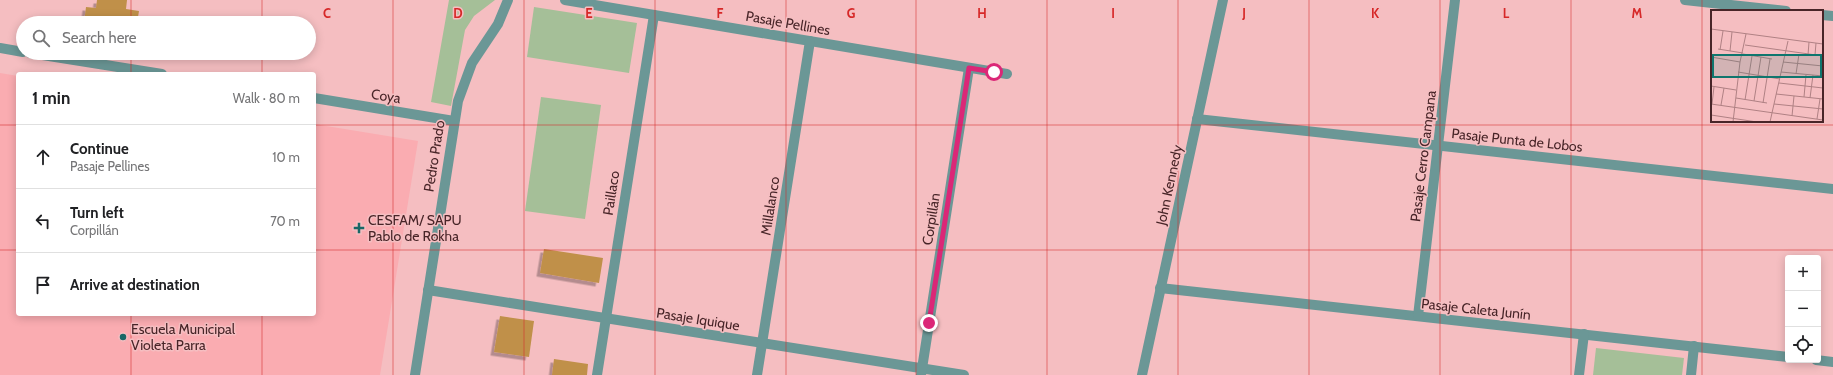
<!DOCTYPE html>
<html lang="en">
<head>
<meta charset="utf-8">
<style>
  :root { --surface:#fff; --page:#f2f2f2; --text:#202124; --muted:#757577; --line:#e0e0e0 }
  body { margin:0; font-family:Cabin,sans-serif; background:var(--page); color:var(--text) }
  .controls { position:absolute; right:12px; bottom:12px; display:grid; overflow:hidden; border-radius:4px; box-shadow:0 2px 10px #0003 }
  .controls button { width:36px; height:36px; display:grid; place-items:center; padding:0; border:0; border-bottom:1px solid var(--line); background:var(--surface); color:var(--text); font:20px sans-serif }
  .stop { position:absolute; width:12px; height:12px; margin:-9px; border:3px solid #db2777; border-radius:50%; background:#fff }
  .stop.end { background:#db2777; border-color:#fff; box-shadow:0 1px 4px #0008 }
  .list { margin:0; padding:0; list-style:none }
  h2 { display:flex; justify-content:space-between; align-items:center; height:52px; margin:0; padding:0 16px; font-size:17px }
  h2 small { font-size:13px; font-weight:400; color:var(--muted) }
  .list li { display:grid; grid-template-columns:26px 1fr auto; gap:12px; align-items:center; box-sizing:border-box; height:64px; padding:0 16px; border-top:1px solid var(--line) }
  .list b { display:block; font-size:15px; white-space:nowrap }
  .list p { margin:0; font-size:13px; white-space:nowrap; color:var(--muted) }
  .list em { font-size:13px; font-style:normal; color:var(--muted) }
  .icon { flex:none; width:22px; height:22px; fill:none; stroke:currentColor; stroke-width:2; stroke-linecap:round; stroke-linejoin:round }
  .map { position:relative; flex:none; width:1833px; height:375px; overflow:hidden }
  .search { position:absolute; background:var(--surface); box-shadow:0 2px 10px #0003; left:16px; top:16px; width:300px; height:44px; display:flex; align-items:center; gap:10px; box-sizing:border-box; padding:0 14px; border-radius:22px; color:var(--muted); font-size:15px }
  .panel { position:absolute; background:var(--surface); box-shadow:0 2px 10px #0003; left:16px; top:72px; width:300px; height:244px; border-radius:4px }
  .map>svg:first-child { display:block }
</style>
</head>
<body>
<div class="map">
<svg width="1833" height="375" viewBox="0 0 1833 375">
  <defs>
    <filter id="shadow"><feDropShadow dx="-3.5" dy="3.5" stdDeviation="0" flood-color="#0004"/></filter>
  </defs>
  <rect width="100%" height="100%" fill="#f5bec1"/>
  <polygon fill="#faacb1" points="0,73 18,76 18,314 314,314 314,124 418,141 380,375 0,375"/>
  <g fill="#a5bf98">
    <polygon points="449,0 495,0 474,16 465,30 451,106 431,102"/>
    <polygon points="534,7 637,23 629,73 527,57"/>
    <polygon points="541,97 601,105 585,219 525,211"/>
    <polygon points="1596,348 1684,358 1682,375 1593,375"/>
  </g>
  <g fill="#c0904a" filter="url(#shadow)">
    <polygon points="97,0 127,0 126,9 139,11 137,23 84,23 86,7 96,8"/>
    <polygon points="544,249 603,258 599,283 540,273"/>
    <polygon points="500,316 534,321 529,357 494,352"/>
    <polygon points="554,359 588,364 587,375 552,375"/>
  </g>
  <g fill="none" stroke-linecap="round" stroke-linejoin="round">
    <g stroke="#6b9796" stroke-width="10">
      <polyline points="565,0 1007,74"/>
      <polyline points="1685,0 1786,11"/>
      <polyline points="1822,15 1833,16"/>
      <polyline points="0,48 23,52"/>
      <polyline points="30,53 162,74"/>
      <polyline points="314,98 454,121"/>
      <polyline points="1197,119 1833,189"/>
      <polyline points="1160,288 1788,357"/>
      <polyline points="428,290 964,375"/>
      <polyline points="1418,316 1455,0"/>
      <polyline points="1816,360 1833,362"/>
      <polyline points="415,375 458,101 472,63 498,24 508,0"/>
      <polyline points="597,375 654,15"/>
      <polyline points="757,375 810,41"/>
      <polyline points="921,375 969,68"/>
      <polyline points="1142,375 1223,0"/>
      <polyline points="1579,375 1584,334"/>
      <polyline points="1691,375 1694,346"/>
    </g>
  </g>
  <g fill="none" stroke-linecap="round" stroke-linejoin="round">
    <polyline stroke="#db2777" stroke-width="5" points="929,323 969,68 994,72"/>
  </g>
  <path fill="none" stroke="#d62828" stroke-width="1" stroke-opacity="0.55" d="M131,0V23M262,0V23M393,0V375M524,0V375M655,0V375M786,0V375M916,0V375M1047,0V375M1178,0V375M1309,0V375M1440,0V375M1571,0V375M1702,0V375M131,53V74M262,53V74M0,125H18M314,125H1833M0,250H18M314,250H1833M131,314V375M262,314V375"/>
  <g fill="#186766" stroke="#f5bec1" stroke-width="1.5">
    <path d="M357 222h4v4h4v4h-4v4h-4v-4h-4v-4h4z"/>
    <circle cx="123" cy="337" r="4"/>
  </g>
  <g text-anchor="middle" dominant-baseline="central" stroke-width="3" stroke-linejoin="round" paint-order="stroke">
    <g font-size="14" fill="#482528" stroke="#f5bec1">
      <text transform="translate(788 23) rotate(10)">Pasaje Pellines</text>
      <text transform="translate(386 96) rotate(9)">Coya</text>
      <text transform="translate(1517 140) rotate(6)">Pasaje Punta de Lobos</text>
      <text transform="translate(434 156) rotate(-81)">Pedro Prado</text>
      <text transform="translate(1423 156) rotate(-83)">Pasaje Cerro Campana</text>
      <text transform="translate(1169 185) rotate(-78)">John Kennedy</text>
      <text transform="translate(611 193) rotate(-81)">Paillaco</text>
      <text transform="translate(770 206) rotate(-81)">Millalanco</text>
      <text transform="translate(931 219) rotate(-81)">Corpillán</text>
      <text transform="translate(1476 309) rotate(6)">Pasaje Caleta Junín</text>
      <text transform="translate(698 319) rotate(9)">Pasaje Iquique</text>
    </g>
    <g font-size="14" fill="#482528" stroke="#f5bec1" text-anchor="start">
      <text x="368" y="220">CESFAM/ SAPU<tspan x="368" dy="16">Pablo de Rokha</tspan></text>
      <text x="131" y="329">Escuela Municipal<tspan x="131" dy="16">Violeta Parra</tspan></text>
    </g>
  </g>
  <g transform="translate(1711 10)">
    <rect width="112" height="112" fill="#f5bec1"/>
    <path fill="none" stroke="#b08184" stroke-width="1" d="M0,19L112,34M34,35L112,46M7,39L32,43M9,40L12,21M19,41L21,22M32,44L61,49M97,45L98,32M104,45L105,33M0,47L29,52M72,52L112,56M27,62L69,69M70,62L112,66M85,64L88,44M68,73L112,78M0,76L25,80M65,84L112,89M93,87L95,65M25,88L56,93M99,88L102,65M34,90L41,46M43,91L50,47M52,93L59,49M0,94L112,110M1,94L3,77M63,94L112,99M10,95L13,78M0,105L46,112M81,106L83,86M106,109L109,89M22,112L29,52L35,24M59,112L77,31"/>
    <path fill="#0f766e" fill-opacity="0.15" stroke="#0f766e" stroke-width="2" d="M2,45H110V67H2Z"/>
    <rect width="112" height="112" fill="none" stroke="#482528" stroke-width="2"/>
  </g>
  <g font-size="13" text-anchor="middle" font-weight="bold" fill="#d62828" stroke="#f5bec1" stroke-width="3" stroke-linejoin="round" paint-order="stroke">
    <text x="327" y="18">C</text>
    <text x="458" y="18">D</text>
    <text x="589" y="18">E</text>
    <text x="720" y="18">F</text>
    <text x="851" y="18">G</text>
    <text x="982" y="18">H</text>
    <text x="1113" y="18">I</text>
    <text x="1244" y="18">J</text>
    <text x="1375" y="18">K</text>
    <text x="1506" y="18">L</text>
    <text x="1637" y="18">M</text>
  </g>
</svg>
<div class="controls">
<button>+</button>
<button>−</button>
<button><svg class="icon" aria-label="locate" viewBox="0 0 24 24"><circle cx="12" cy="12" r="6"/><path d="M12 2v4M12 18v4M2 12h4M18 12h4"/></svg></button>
</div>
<div class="stop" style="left:994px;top:72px"></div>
<div class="stop end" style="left:929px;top:323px"></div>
<div class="search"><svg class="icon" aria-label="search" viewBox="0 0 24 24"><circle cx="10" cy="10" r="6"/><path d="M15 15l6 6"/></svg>Search here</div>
<section class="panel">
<h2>1 min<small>Walk · 80 m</small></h2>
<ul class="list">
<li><svg class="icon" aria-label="ahead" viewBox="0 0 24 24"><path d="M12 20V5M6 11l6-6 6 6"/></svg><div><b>Continue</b><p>Pasaje Pellines</p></div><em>10 m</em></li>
<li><svg class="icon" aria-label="left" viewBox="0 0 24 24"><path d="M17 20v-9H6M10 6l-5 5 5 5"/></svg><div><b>Turn left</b><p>Corpillán</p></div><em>70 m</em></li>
<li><svg class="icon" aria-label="arrive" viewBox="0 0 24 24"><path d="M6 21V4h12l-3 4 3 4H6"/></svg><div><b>Arrive at destination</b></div></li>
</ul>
</section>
</div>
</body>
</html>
